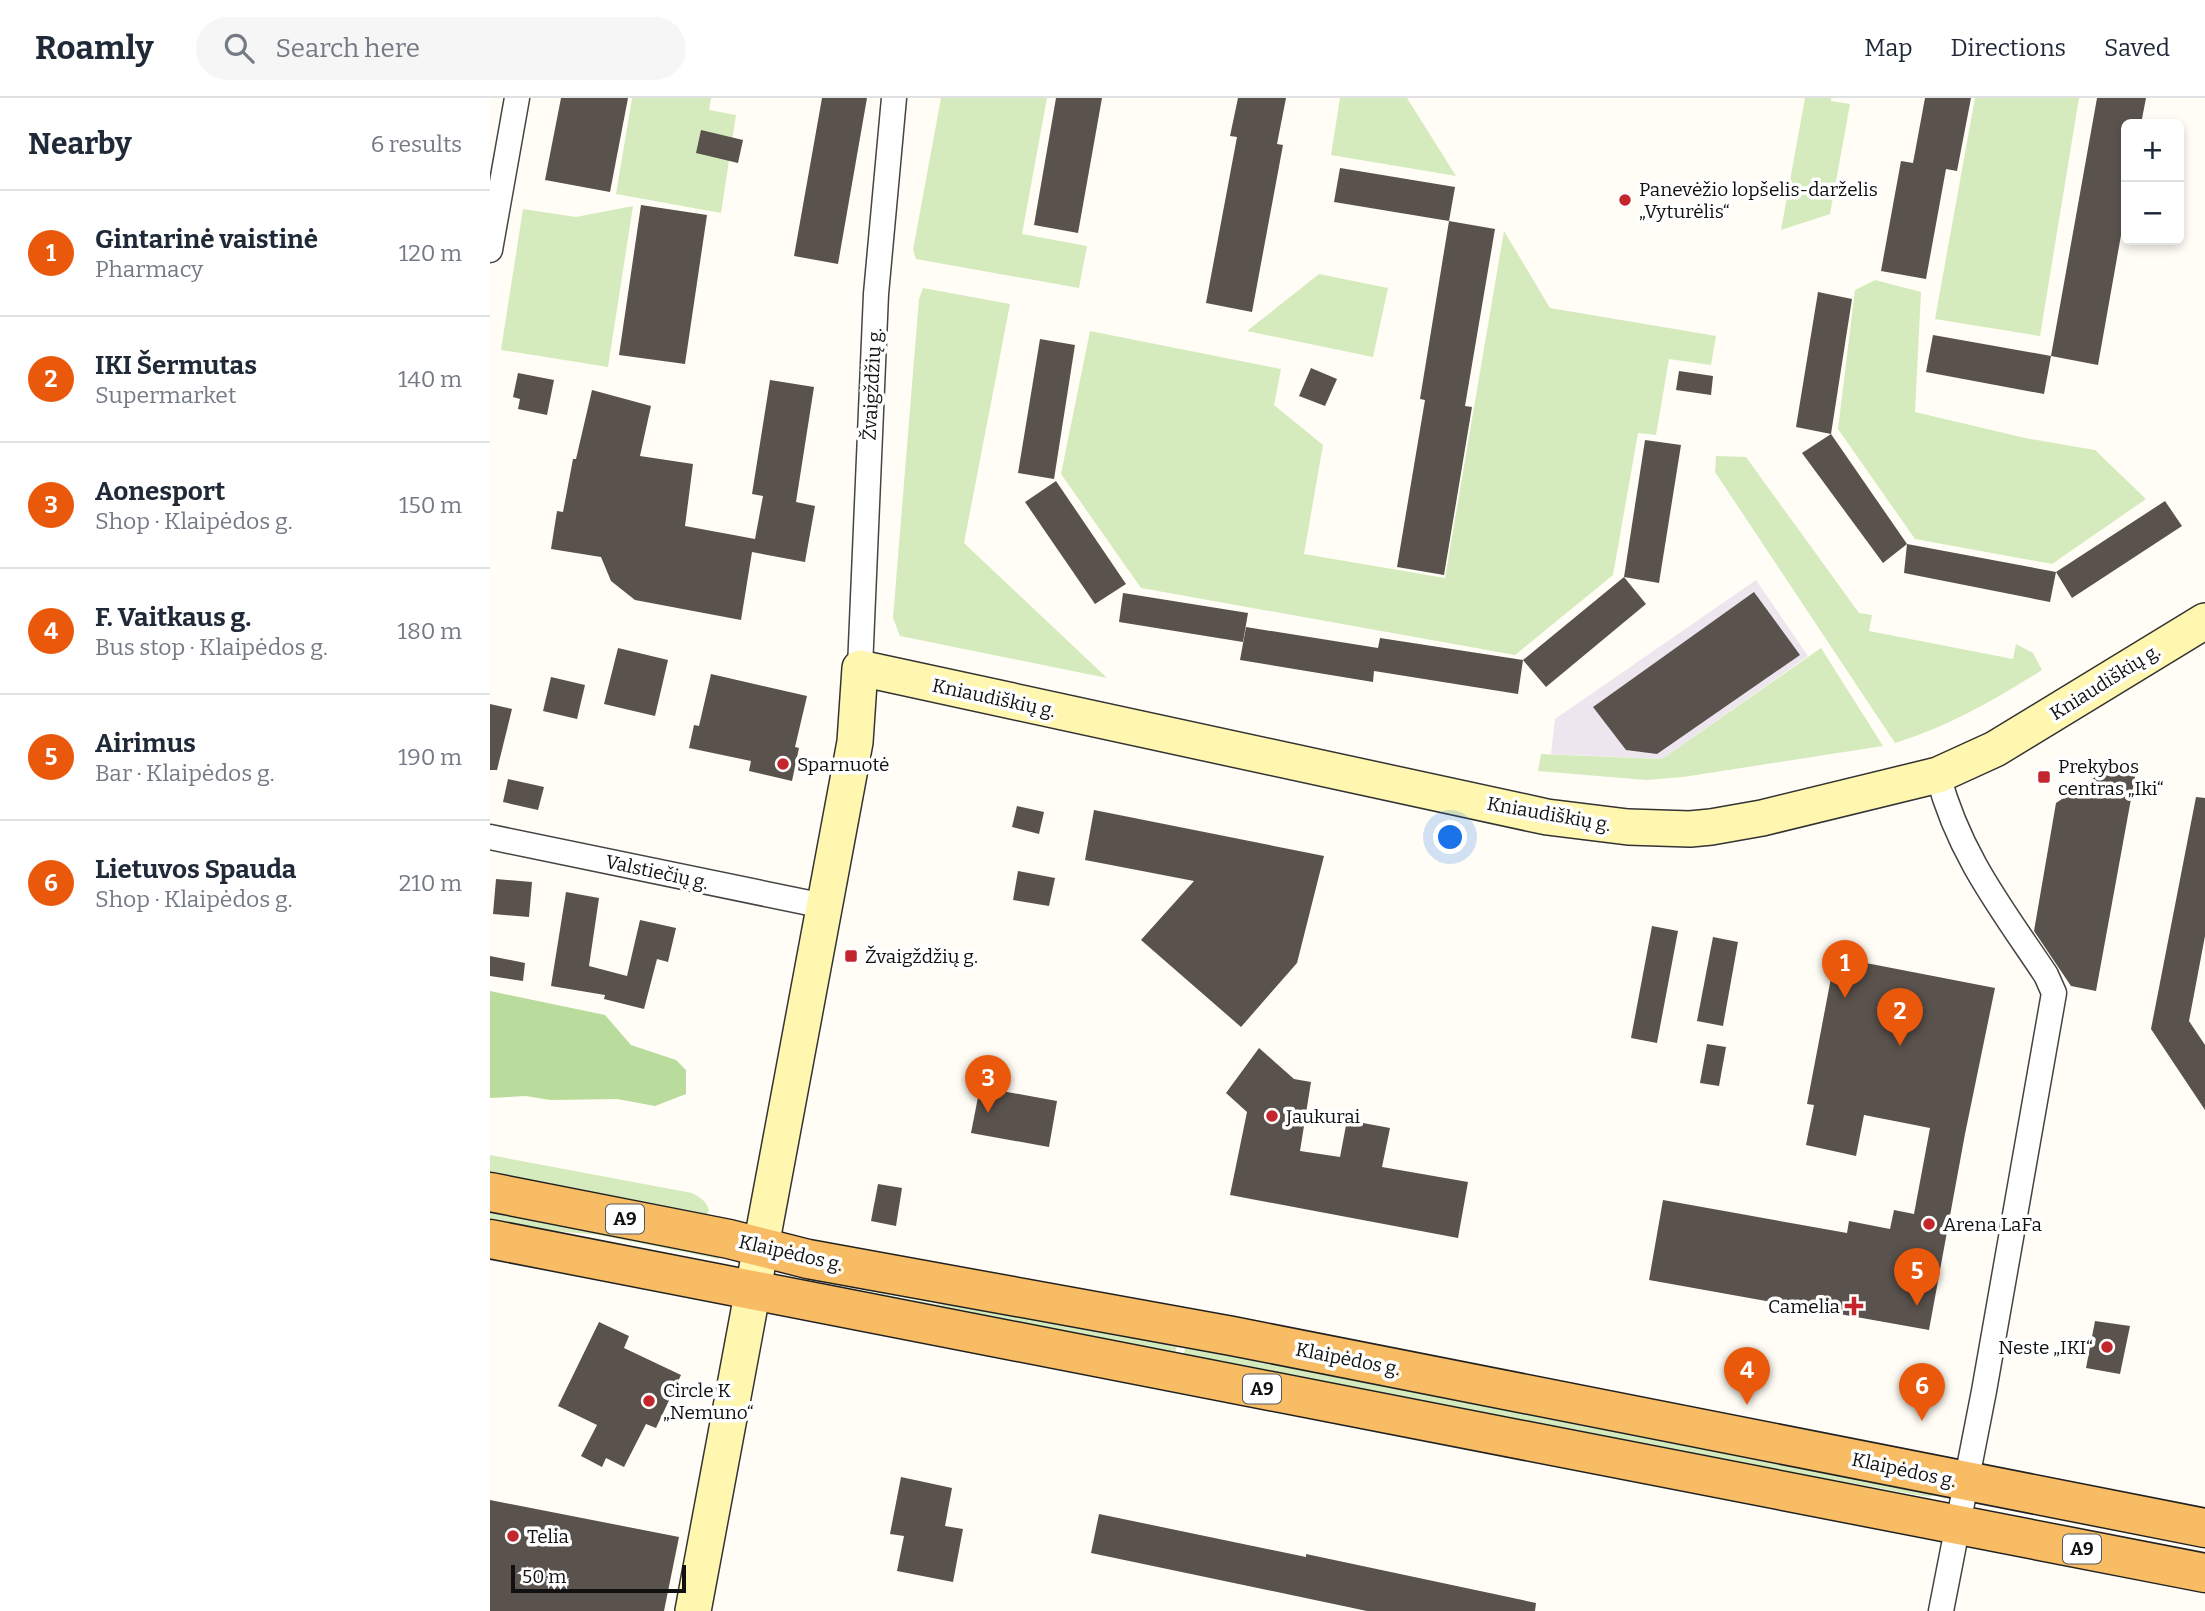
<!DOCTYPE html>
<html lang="en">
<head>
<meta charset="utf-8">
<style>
  :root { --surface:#fff; --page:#f6f6f7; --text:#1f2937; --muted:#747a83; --line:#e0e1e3; --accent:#ea580c }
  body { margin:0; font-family:Bitter,serif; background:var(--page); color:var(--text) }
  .controls { position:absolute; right:21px; top:21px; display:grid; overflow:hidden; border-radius:10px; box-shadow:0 4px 10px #0003 }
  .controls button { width:63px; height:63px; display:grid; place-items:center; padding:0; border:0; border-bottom:2px solid var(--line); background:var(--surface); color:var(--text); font:35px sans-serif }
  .scale { position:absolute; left:21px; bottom:18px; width:175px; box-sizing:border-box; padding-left:7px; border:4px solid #111; border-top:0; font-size:19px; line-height:24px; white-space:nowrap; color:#111; -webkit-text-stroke:5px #fff; paint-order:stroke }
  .you { position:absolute; left:961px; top:740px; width:24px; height:24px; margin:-18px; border:5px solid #fff; border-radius:50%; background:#1a73e8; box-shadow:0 0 0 10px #1a73e833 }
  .badge { display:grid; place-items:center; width:46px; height:46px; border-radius:50%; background:var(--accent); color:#fff; font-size:23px; font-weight:700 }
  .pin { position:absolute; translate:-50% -58px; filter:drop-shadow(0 2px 4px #0008) }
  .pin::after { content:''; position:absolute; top:37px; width:24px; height:21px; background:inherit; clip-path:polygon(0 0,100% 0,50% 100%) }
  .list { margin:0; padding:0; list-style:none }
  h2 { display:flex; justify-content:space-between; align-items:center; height:91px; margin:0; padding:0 28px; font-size:30px }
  h2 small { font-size:23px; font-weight:400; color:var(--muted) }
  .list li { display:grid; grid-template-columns:46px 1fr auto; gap:21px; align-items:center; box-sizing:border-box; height:126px; padding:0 28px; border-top:2px solid var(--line) }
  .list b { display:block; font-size:26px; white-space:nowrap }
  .list p { margin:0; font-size:23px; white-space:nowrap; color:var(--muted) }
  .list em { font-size:23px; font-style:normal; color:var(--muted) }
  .icon { flex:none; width:38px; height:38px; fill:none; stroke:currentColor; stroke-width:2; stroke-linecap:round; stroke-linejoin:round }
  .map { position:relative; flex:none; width:1715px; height:1513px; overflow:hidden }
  header { display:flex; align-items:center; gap:42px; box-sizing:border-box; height:98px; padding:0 35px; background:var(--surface); border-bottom:2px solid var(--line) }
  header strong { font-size:33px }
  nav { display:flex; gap:38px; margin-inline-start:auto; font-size:24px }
  .search { width:490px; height:63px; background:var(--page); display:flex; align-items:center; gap:18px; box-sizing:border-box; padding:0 24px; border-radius:38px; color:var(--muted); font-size:26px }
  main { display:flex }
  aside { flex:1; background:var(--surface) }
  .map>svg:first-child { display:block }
</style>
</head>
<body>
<header>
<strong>Roamly</strong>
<div class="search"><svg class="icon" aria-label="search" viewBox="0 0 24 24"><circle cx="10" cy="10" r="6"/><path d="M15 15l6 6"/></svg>Search here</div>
<nav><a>Map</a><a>Directions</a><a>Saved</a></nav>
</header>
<main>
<aside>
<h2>Nearby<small>6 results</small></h2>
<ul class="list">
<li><span class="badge">1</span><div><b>Gintarinė vaistinė</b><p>Pharmacy</p></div><em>120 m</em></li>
<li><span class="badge">2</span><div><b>IKI Šermutas</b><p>Supermarket</p></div><em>140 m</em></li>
<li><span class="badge">3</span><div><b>Aonesport</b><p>Shop · Klaipėdos g.</p></div><em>150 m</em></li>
<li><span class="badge">4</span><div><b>F. Vaitkaus g.</b><p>Bus stop · Klaipėdos g.</p></div><em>180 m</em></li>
<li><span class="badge">5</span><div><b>Airimus</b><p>Bar · Klaipėdos g.</p></div><em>190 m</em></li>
<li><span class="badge">6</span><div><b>Lietuvos Spauda</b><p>Shop · Klaipėdos g.</p></div><em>210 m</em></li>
</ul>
</aside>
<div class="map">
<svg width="1715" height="1513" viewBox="0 0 1715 1513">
  <rect width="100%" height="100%" fill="#fffdf5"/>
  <polygon fill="#eee6ef" points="1266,482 1318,558 1172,661 1061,656 1065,621"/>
  <g fill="#d5ebbd">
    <polygon points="142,0 221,0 219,12 246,17 231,115 126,96"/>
    <polygon points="451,0 557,0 532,136 597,148 589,190 426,161 423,152"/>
    <polygon points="850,0 917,0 966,78 841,57"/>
    <polygon points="1315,0 1341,0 1341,3 1360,6 1340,116 1291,132"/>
    <polygon points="1485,0 1589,0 1550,238 1445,221"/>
    <polygon points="143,108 118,269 11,252 33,111 86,119"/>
    <polygon points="1014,133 1060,210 1226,238 1221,267 1179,261 1166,337 1148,335 1123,477 1025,557 651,490 571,376 600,233 791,271 784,307 833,347 814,456 955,480"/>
    <polygon points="829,176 898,190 883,259 757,233"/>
    <polygon points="1385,182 1431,194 1425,314 1535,340 1605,352 1656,401 1562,466 1425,441 1348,331 1365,192"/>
    <polygon points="433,190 520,206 474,445 617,580 410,538 403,520 429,201"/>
    <path d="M1226,358L1256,359L1369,515L1382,517L1379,533L1523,561L1526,546L1543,555L1552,572C1506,601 1458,629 1405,645L1225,374Z"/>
    <polygon points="1331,550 1393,648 1193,679 1156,682 1048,673 1051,656 1172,661"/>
    <path d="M0,1057L202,1095C211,1100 217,1103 219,1113L216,1118L0,1078Z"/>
    <polygon points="0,1106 231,1152 229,1161 109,1137 0,1127"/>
    <polygon points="301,1179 444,1206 536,1212 688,1242 684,1262 297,1180"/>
    <polygon points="697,1244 1446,1391 1444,1397 1439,1399 1344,1382 1281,1379 692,1263"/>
  </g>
  <polygon fill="#b9dc9c" points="0,893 115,917 141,947 186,962 196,972 196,996 165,1008 127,1001 60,1002 36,998 0,1000"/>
  <g fill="#5a524d">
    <polygon points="71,0 138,0 120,94 55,82"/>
    <polygon points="332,0 377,0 348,166 304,158"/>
    <polygon points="566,0 612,0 588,135 544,127"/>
    <polygon points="748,0 796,0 787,46 793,47 762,214 716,205 747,39 740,38"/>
    <polygon points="1435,0 1481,0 1467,73 1456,71 1436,181 1391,173 1411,63 1423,65"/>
    <polygon points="1607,0 1656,0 1651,26 1636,26 1636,109 1608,267 1561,258"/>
    <polygon points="211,32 253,42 248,65 206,55"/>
    <polygon points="850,70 965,89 959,123 844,104"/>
    <polygon points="151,107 217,117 195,266 129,257"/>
    <polygon points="959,123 1005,131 975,308 982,309 954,477 907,469 935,302 930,301"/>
    <polygon points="1328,194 1362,201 1341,336 1306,329"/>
    <polygon points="1443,237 1561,258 1554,296 1436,274"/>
    <polygon points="550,241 585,247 564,381 528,375"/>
    <polygon points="821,270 847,281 835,308 809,298"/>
    <polygon points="1189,273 1223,278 1221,297 1186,292"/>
    <polygon points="28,275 64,282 57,317 28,311 30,301 23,299"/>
    <polygon points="280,282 324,289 306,404 325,408 315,464 262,454 251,522 145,502 121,483 111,459 61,451 67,413 73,414 83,361 86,361 102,292 161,308 150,358 203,366 195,428 265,441 273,398 262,396"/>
    <polygon points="1341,336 1417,446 1393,465 1312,355"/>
    <polygon points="1155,342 1191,347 1169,485 1134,479"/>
    <polygon points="566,383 636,486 605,506 535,404"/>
    <polygon points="1675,403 1692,428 1582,500 1566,474"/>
    <polygon points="1417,446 1566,474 1560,504 1414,475"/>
    <polygon points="1134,479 1156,506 1056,589 1033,562"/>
    <polygon points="1264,494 1310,557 1167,656 1136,652 1103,609"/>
    <polygon points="633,495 758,515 753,544 629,524"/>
    <polygon points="756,529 888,550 890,540 1033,562 1028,596 884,573 883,584 750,562"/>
    <polygon points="128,550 178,562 165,618 114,606"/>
    <polygon points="221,576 317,598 305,649 309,650 302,683 259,673 261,663 199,650 204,627 209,628"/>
    <polygon points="61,579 95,587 87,621 53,613"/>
    <polygon points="0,606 22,611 7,672 0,672"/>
    <polygon points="1628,664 1647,668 1606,893 1581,888 1544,833 1566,705"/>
    <polygon points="18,681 54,689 48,712 13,704"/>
    <polygon points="1706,699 1715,700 1715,838 1699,923 1715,947 1715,1012 1661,931"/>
    <polygon points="527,708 554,714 549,736 522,729"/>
    <polygon points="604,712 834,758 807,865 751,929 651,842 704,783 595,762"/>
    <polygon points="528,773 565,780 559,808 523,802"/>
    <polygon points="6,781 42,784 39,819 3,816"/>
    <polygon points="76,794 109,800 99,868 137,878 150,822 186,830 178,864 167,861 154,911 114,901 115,897 61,888"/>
    <polygon points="1162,828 1188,833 1167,945 1141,940"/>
    <polygon points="1223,839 1248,844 1233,928 1207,923"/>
    <polygon points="0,858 35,865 33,883 0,878"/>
    <polygon points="1345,859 1505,890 1475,1036 1439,1232 1159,1182 1173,1102 1357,1135 1359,1123 1400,1131 1404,1112 1424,1116 1440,1030 1374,1017 1366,1058 1316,1047 1324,1007 1317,1006"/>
    <polygon points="1217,946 1236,949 1229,988 1210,985"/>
    <polygon points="769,950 804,981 821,984 810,1053 850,1059 857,1022 900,1030 892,1069 978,1084 968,1140 740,1097 757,1014 736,995"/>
    <polygon points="490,989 567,1003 559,1049 481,1035"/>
    <polygon points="388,1086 412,1090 406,1128 381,1123"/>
    <polygon points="1605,1223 1640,1228 1630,1276 1596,1270"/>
    <polygon points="109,1224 139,1238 134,1250 191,1277 166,1330 156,1326 134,1369 116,1360 112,1369 91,1358 107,1327 68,1308"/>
    <polygon points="411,1379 462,1390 455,1428 473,1431 463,1484 407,1473 414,1438 400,1436"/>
    <polygon points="0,1402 189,1439 174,1513 0,1513"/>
    <polygon points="609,1416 816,1459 816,1456 1046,1505 1045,1513 877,1513 601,1455"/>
  </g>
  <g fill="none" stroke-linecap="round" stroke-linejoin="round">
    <g stroke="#444" stroke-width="27">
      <g id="minor">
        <polyline points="0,152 27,0"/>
        <polyline points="370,570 386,196 404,0"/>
        <path d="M1448,677C1469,757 1512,811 1556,877L1564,895L1494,1293L1451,1513"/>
        <polyline points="0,739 334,808"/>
      </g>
    </g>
    <g stroke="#333" stroke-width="38">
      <polyline id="secondary" points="203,1513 365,644 370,570 1057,719 1138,729 1200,731 1221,729 1272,720 1448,677 1505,651 1715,523"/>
    </g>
    <g stroke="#222" stroke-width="41">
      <g id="trunk">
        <polyline points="0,1094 239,1141 318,1161 742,1238 1715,1430"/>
        <polyline points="0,1141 1715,1475"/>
      </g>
    </g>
    <use href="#minor" stroke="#fff" stroke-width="24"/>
    <use href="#secondary" stroke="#fff6b0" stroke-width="35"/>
    <use href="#trunk" stroke="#f7bc64" stroke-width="38"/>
  </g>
  <g fill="#c4262e" stroke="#fff" stroke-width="2.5">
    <circle cx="1135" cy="102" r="7"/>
    <circle cx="293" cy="666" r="7"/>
    <rect x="1547" y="672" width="14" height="14" rx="3.5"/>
    <rect x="354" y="851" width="14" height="14" rx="3.5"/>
    <circle cx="782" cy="1018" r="7"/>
    <circle cx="1439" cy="1126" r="7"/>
    <path d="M1360.5 1197.5h7v7h7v7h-7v7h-7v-7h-7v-7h7z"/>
    <circle cx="1617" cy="1249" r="7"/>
    <circle cx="159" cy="1303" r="7"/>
    <circle cx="23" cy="1438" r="7"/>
  </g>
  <g text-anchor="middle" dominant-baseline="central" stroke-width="7" stroke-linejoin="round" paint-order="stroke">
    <g fill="#fff" stroke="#585858" stroke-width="2">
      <rect x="116" y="1106.5" width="38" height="29" rx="5"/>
      <rect x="753" y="1276.5" width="38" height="29" rx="5"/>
      <rect x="1573" y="1436.5" width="38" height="29" rx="5"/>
    </g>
    <g font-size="18" font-weight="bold" fill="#111">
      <text x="135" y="1121">A9</text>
      <text x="772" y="1291">A9</text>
      <text x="1592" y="1451">A9</text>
    </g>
    <g font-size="19" fill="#111" stroke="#fff" text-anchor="start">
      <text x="1149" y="91">Panevėžio lopšelis-darželis<tspan x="1149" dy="22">„Vyturėlis“</tspan></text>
      <text x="307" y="666">Sparnuotė</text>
      <text x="1568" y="668">Prekybos<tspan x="1568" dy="22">centras „Iki“</tspan></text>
      <text x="375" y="858">Žvaigždžių g.</text>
      <text x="796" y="1018">Jaukurai</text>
      <text x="1453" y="1126">Arena LaFa</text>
      <text x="1350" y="1208" text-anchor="end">Camelia</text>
      <text x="1603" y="1249" text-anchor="end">Neste „IKI“</text>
      <text x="173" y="1292">Circle K<tspan x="173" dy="22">„Nemuno“</tspan></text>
      <text x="37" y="1438">Telia</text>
    </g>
    <g font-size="19" fill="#111" stroke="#fff">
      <text transform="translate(382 286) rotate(-87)">Žvaigždžių g.</text>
      <text transform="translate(1615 584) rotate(-32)">Kniaudiškių g.</text>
      <text transform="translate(504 600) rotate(12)">Kniaudiškių g.</text>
      <text transform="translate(1059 716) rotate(10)">Kniaudiškių g.</text>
      <text transform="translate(167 774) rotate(12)">Valstiečių g.</text>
      <text transform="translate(301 1155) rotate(13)">Klaipėdos g.</text>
      <text transform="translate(858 1261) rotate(11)">Klaipėdos g.</text>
      <text transform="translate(1414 1372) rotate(12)">Klaipėdos g.</text>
    </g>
  </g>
</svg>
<div class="controls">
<button>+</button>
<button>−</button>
</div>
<div class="scale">50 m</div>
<div class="you"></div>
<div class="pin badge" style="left:1355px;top:900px">1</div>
<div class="pin badge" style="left:1410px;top:948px">2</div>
<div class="pin badge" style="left:498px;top:1015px">3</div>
<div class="pin badge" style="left:1257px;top:1307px">4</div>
<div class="pin badge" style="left:1427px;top:1208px">5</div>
<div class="pin badge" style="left:1432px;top:1323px">6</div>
</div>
</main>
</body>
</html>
